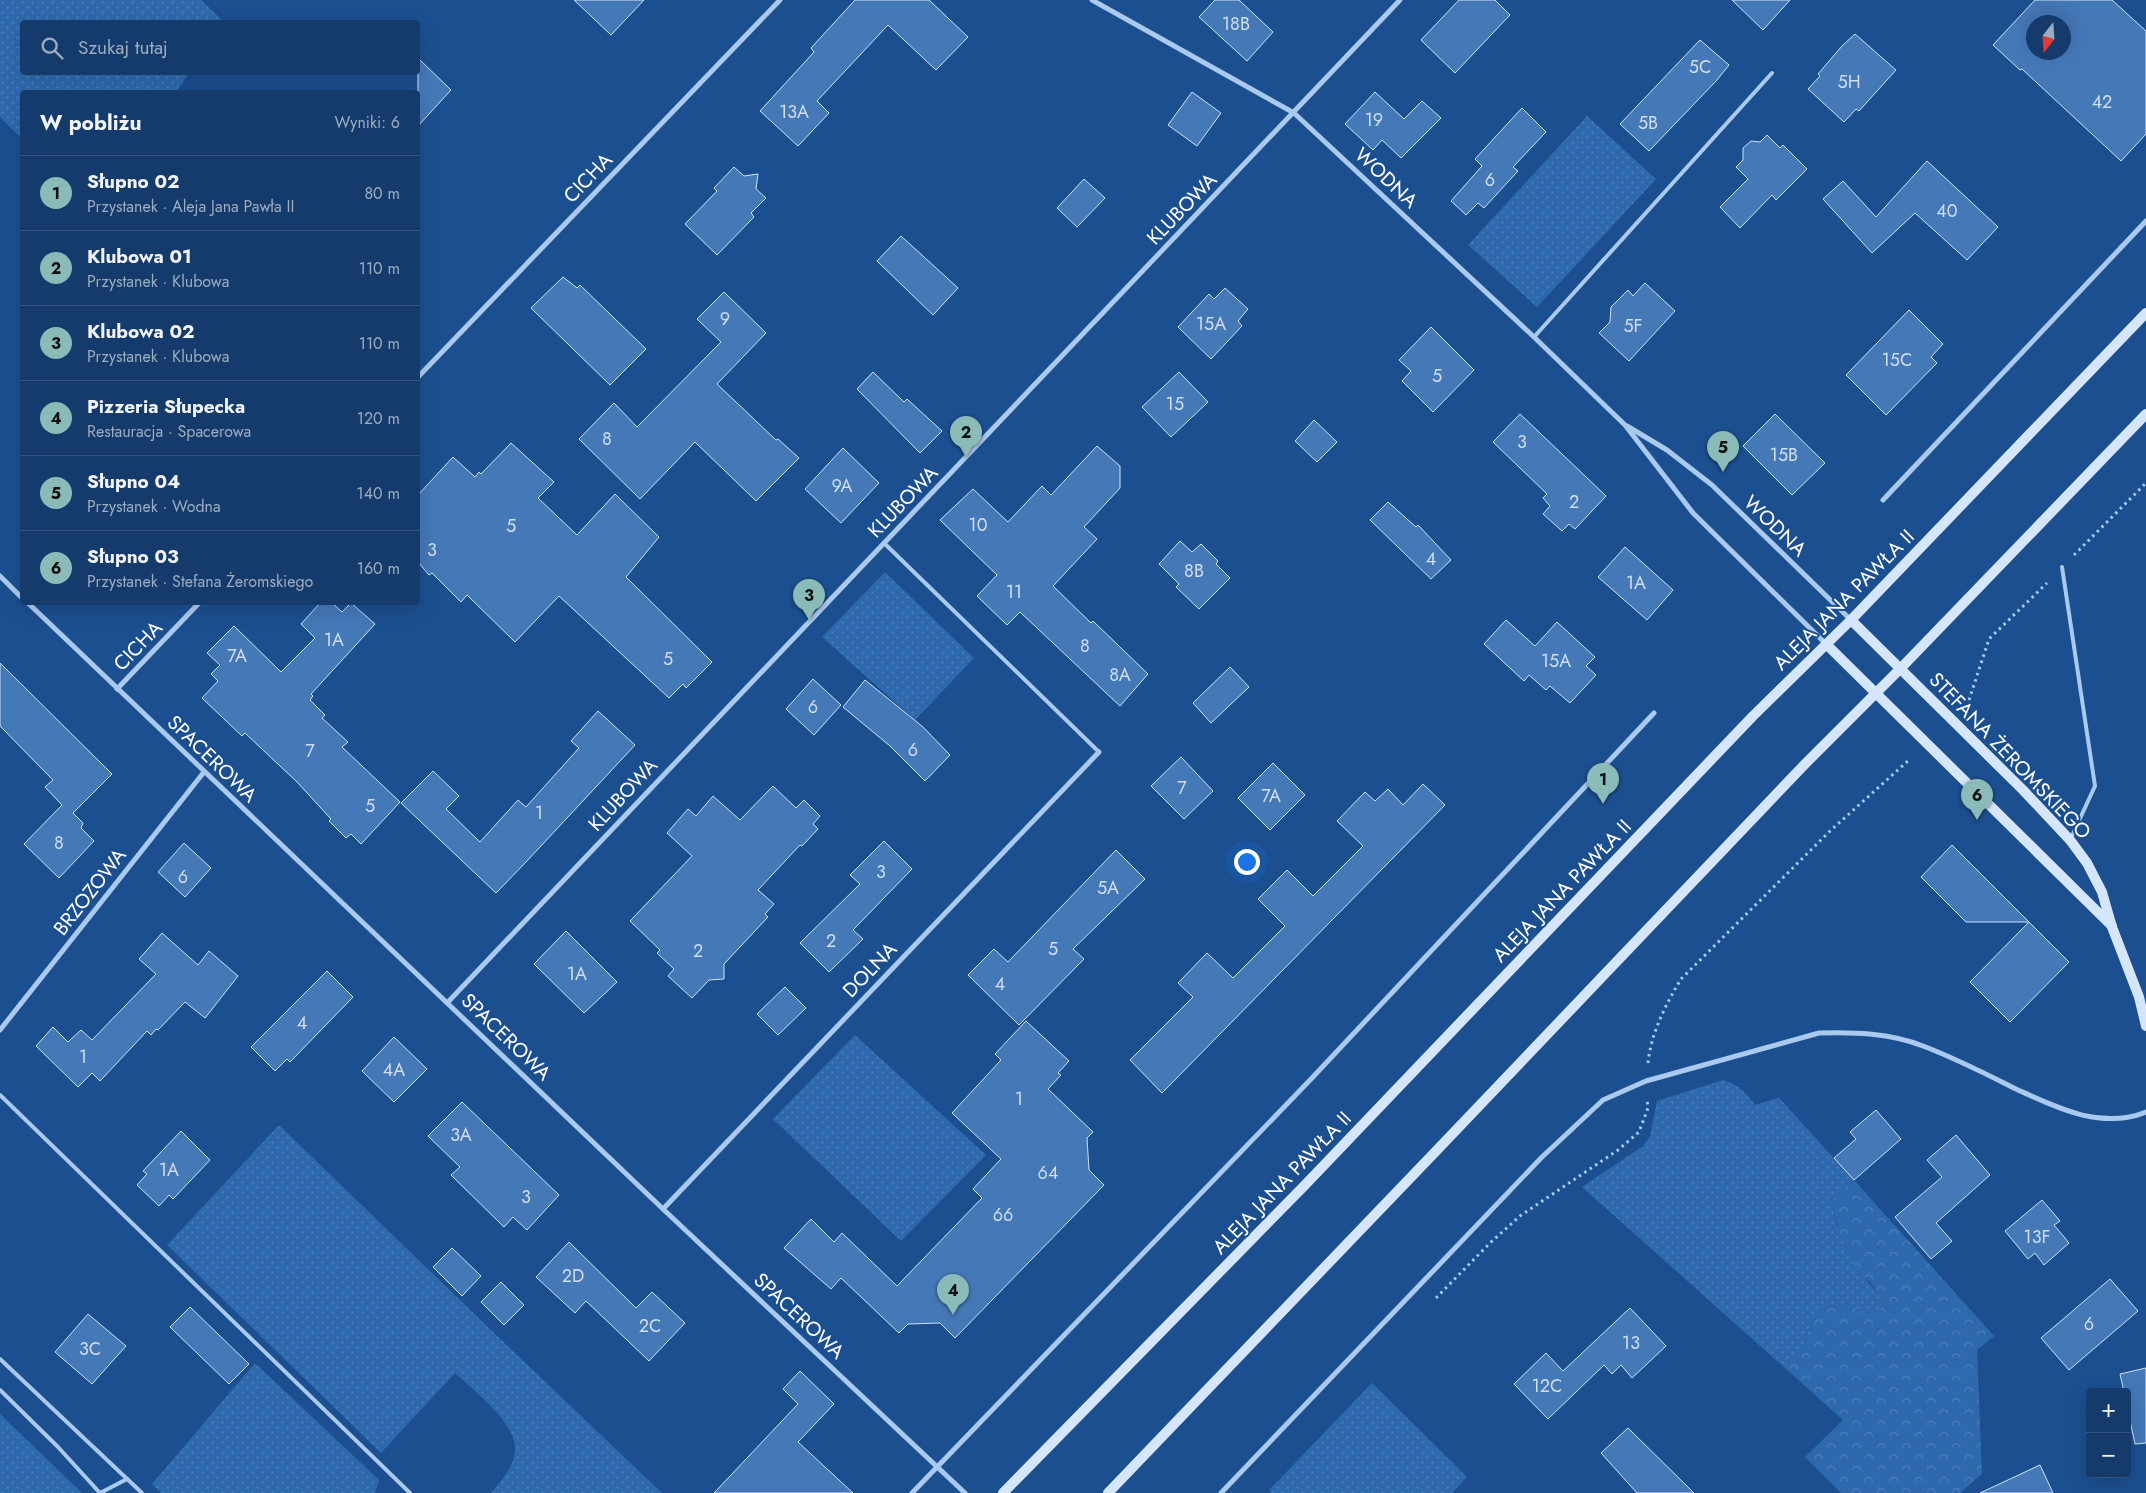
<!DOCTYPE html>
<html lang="pl">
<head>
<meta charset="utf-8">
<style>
  :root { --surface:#143b6b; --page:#1d4271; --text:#f1f3f6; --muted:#9dadc1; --line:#33557e; --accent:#8bbbb9 }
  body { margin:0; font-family:Jost,sans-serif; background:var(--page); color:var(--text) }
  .controls { position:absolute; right:15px; bottom:15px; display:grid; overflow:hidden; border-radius:5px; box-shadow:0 5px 20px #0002 }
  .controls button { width:45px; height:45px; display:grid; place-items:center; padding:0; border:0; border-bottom:1px solid var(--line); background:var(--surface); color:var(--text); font:25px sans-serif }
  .compass { position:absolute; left:2026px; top:15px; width:45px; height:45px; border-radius:50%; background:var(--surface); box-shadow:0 5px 20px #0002; rotate:197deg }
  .you { position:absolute; left:1246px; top:861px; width:18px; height:18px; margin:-12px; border:4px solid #fff; border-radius:50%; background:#1a73e8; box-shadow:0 0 0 8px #1a73e833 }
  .badge { display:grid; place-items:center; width:32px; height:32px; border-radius:50%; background:var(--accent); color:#111; font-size:16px; font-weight:700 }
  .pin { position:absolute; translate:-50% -41px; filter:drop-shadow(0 1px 2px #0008) }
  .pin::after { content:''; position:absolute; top:26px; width:18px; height:15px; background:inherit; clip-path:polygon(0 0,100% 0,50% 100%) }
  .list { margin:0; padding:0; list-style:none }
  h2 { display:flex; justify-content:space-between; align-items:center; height:65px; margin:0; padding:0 20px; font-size:21px }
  h2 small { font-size:16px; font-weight:400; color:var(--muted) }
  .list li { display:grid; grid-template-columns:32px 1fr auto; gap:15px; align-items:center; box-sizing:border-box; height:75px; padding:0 20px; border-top:1px solid var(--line) }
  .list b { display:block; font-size:19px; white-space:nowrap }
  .list p { margin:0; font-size:16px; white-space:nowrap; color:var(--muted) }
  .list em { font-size:16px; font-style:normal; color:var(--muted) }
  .icon { flex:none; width:28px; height:28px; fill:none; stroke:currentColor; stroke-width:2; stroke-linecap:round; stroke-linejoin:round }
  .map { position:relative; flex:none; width:2146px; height:1493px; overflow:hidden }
  .search { position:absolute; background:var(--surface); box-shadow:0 5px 20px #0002; left:20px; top:20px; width:400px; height:55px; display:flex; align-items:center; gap:12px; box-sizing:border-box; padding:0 18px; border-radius:5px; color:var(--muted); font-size:19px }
  .panel { position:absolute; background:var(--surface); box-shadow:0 5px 20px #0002; left:20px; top:90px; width:400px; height:515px; border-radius:5px }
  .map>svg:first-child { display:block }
</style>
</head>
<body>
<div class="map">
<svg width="2146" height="1493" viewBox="0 0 2146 1493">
  <defs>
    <pattern id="green-dots" width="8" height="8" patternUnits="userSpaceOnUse" patternTransform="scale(1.25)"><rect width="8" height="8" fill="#2e69ad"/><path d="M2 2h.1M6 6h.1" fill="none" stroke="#4d80b9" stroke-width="1.8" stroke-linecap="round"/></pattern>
    <pattern id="forest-crowns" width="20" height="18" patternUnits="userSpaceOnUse" patternTransform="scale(1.25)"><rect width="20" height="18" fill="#2e69ad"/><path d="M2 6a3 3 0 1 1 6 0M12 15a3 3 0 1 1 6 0" fill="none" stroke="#4d80b9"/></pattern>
  </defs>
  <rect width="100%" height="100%" fill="#1b4f8f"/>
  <g fill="url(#green-dots)">
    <polygon points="0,0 201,0 223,21 22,22 22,72 189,73 176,92 22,92 22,139 0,117"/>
    <polygon points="1587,116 1656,179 1537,307 1468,245"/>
    <polygon points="885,572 974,658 915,720 822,637"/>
    <polygon points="855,1035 986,1155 901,1241 773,1119"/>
    <path d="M1723,1080C1738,1084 1746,1093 1755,1105L1779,1098L1854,1180L1831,1200L1837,1226L1868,1282L1880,1296L1882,1304L1880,1311L1865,1314L1850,1306L1812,1320L1802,1350L1786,1369L1582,1187L1643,1146L1650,1136L1657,1101Z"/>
    <path d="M279,1125L493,1332L662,1493H491C501,1481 516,1465 515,1447C514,1421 473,1390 455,1373L381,1453L167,1245Z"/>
    <polygon points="255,1363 379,1480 375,1493 161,1493 152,1484"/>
    <polygon points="1372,1383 1467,1477 1452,1493 1271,1493 1269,1490"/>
    <polygon points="0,1414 82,1493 0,1493"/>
  </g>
  <path fill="url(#forest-crowns)" d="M1854,1180L1994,1336L1977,1350L1982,1474L1960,1493H1841L1805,1457L1843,1420L1786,1369L1802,1350L1812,1320L1825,1306L1835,1304L1850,1306L1865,1314L1880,1311C1887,1292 1859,1275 1851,1259C1841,1241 1836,1220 1831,1200Z"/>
  <g fill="#4478b7" stroke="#cfe3fa" fill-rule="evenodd">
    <polygon points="574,0 644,0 611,35"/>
    <polygon points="855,0 929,0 968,37 936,70 888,25 817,101 829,113 798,146 760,111 814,52 811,48"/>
    <polygon points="1215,0 1239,0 1273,32 1247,61 1199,17"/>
    <polygon points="1459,0 1495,0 1510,15 1455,73 1421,40"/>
    <polygon points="1732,0 1790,0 1763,30"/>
    <path d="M2035,0H2112L2146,31V134L2121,161L2022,69L2020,70L1993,45ZM2034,22H2064V52H2034Z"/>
    <polygon points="1855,34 1896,70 1859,111 1856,109 1844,122 1808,89 1820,76 1818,74 1842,46"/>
    <polygon points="1700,40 1729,65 1717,80 1649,151 1620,124"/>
    <polygon points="418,58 451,90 418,126"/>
    <polygon points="1192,92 1221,113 1197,146 1168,125"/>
    <polygon points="1375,92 1404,119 1422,101 1441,118 1401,158 1382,140 1373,150 1345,124"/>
    <polygon points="1522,108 1546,132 1513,167 1518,171 1484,208 1478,203 1466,215 1451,201 1482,166 1475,159"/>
    <polygon points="1767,135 1780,148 1783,145 1807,169 1776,200 1772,195 1740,228 1720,207 1748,179 1736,167 1743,160 1743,148 1751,141 1760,142"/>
    <polygon points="1927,161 1998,227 1967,260 1915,213 1872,253 1823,199 1843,181 1876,217"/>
    <polygon points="734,167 744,176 758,174 756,189 766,198 751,213 754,217 717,255 685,224 717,191 714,188"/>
    <polygon points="1084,179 1105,198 1077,227 1057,208"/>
    <polygon points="901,236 958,288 933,315 877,261"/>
    <polygon points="563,277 577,288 580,285 646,349 610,385 531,308"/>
    <polygon points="1645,283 1675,311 1629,361 1599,333 1610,322 1611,307 1628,290 1633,296"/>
    <polygon points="1225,288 1248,309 1238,321 1242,326 1211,359 1178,327 1209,294 1214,299"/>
    <polygon points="724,292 766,333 717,384 776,440 778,439 799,458 756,501 695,442 640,499 579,439 614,403 637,427 721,342 697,319"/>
    <polygon points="1909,310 1943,344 1931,357 1937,363 1886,415 1846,375"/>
    <polygon points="1431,327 1474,370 1433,412 1402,381 1411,371 1399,360"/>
    <polygon points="873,372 904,402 907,399 942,431 920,453 857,389"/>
    <polygon points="1179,372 1208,402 1171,437 1142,407"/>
    <polygon points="1520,414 1606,496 1575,529 1569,524 1562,531 1543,514 1550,506 1543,498 1547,494 1493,442"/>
    <polygon points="1775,414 1825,463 1792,495 1743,446"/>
    <polygon points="1314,420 1337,442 1317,462 1295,441"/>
    <polygon points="511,443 554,482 538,498 577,535 615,494 659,537 626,577 712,662 686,688 683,684 669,698 559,596 515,642 467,595 461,602 432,573 429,575 418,562 418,495 453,457 475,477 479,472 481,474"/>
    <polygon points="1097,446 1120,466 1120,488 1084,527 1097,539 1053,586 1091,623 1093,621 1148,674 1120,706 1020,612 1007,625 977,596 997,575 940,520 973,489 1008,522 1042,486 1051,495"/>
    <polygon points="843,448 879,483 841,523 805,489"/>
    <polygon points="1388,502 1416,527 1418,525 1451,560 1431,579 1370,520"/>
    <polygon points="1180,541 1192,552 1201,544 1218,561 1216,564 1230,578 1199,609 1176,587 1179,584 1159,564"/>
    <polygon points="1625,547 1673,590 1647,620 1598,577"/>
    <polygon points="321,602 331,602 342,612 351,603 375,624 311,694 313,696 310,700 325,715 322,718 348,742 342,747 400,802 361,844 351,834 346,838 329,821 331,819 297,782 245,733 242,736 202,698 218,681 211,674 220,665 207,653 234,626 281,672 315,638 301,624"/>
    <polygon points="1506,620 1535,646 1557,622 1595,657 1586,666 1596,675 1570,703 1550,686 1546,690 1529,675 1524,681 1484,644"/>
    <polygon points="0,663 112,774 73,813 83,823 81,828 94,841 59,878 24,844 62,805 45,787 53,780 0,726"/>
    <polygon points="1230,667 1249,687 1211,723 1193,703"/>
    <polygon points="813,679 841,705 814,735 786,709"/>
    <polygon points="865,680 923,727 950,755 925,781 890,746 843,707"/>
    <polygon points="598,711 635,745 526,862 496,893 401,803 433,771 459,796 446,809 480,842 518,800 526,807 579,748 571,741"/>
    <polygon points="1181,757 1213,791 1184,819 1151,786"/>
    <polygon points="1273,763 1305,795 1270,830 1238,798"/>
    <polygon points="1423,784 1445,805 1162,1093 1130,1060 1193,997 1178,983 1207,953 1233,978 1285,926 1258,899 1287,870 1313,896 1363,846 1337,821 1365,792 1375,801 1388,789 1403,805"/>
    <polygon points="773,786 796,808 804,800 820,816 813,824 818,829 802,846 800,845 758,890 774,904 765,914 768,917 724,964 724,979 709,980 692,998 668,976 674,969 657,953 660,950 630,921 692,856 667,833 688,809 696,816 713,796 740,820"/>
    <polygon points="884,841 912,869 853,930 863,939 829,972 800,943 860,884 850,875"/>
    <polygon points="184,843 211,868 185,897 158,872"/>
    <polygon points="1952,845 2029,922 1966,922 1921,877"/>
    <polygon points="1116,850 1145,879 1073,949 1084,959 1019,1025 968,975 994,949 1008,962"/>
    <polygon points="2029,922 2069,962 2010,1022 1970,982"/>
    <polygon points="566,931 617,982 584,1013 534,964"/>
    <polygon points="162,933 198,965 209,951 238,976 205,1018 185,1002 158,1030 156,1029 151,1035 147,1031 100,1081 92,1073 78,1087 36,1046 53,1027 68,1042 81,1030 92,1040 156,974 139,959"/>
    <polygon points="327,971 353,997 290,1062 287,1059 275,1071 251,1047"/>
    <polygon points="785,987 806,1008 778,1035 757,1014"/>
    <polygon points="1026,1021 1069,1061 1058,1073 1061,1075 1048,1089 1093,1132 1087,1138 1089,1170 1104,1185 955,1338 940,1323 908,1324 899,1333 841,1278 831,1289 784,1248 811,1219 834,1242 842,1233 897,1286 982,1198 973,1189 1001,1159 952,1113 1001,1060 995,1054"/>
    <polygon points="394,1037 427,1069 394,1102 362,1071"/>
    <polygon points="462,1102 559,1195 527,1230 513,1217 504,1227 451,1175 460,1167 428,1136"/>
    <polygon points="1876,1110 1901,1139 1854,1180 1834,1158 1856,1139 1850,1132"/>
    <polygon points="181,1131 210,1160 173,1199 169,1195 159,1206 137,1185 147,1174 143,1171"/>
    <polygon points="1956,1135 1990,1175 1936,1223 1952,1241 1931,1259 1895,1217 1942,1177 1927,1160"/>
    <polygon points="2042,1200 2060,1221 2054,1225 2069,1243 2044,1265 2035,1253 2028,1259 2005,1231"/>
    <polygon points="569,1242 636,1308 652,1292 685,1323 649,1361 586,1301 575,1313 536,1277"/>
    <polygon points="452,1248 481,1276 462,1296 433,1267"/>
    <polygon points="2110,1279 2138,1311 2069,1370 2041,1338"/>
    <polygon points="501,1282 524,1305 504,1325 481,1302"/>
    <polygon points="190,1307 249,1364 229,1384 170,1327"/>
    <polygon points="1630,1308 1666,1346 1632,1378 1621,1365 1612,1374 1604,1365 1548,1419 1514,1384 1546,1353 1563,1371"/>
    <polygon points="88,1314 126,1346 92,1384 55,1352"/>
    <polygon points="2146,1368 2146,1443 2135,1444 2127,1407 2127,1392 2124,1392 2120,1374"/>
    <polygon points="800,1371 834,1404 798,1442 853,1493 714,1493 798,1404 783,1389"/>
    <polygon points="1628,1428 1694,1493 1637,1493 1601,1453"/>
    <polygon points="2040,1465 2053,1493 1980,1493"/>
  </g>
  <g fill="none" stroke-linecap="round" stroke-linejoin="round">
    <g stroke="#a9c9ee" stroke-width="3" stroke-dasharray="2.5 4" stroke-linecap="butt">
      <polyline points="2074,555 2146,483"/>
      <polyline points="1969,700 1989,639 2047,583"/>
      <path d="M1648,1063C1651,1033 1666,1004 1681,979L1830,831L1909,760"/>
      <polyline points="1436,1298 1490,1243 1520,1216 1618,1150 1639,1132 1648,1108 1647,1099"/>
    </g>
    <g stroke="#a9c9ee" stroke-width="4">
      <polyline points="1534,337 1772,73"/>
      <polyline points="884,543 1099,752"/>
      <polyline points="2062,567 2095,786 2071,838"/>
      <polyline points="0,1095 410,1493"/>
      <polyline points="0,1359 142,1493"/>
      <polyline points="0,1390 58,1447 100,1493"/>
      <polyline points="100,1493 127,1479"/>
    </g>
    <g stroke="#a9c9ee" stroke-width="5">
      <polyline points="1092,0 1294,113 1534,337 1625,425 1693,513 1826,644"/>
      <polyline points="418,377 780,0"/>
      <polyline points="1627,426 1667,450 1712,485 1851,620"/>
      <polyline points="1883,500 2146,221"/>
      <polyline points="0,576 22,598"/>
      <polyline points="27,602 663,1209 965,1493"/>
      <polyline points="117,689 200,602"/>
      <polyline points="448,1002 1400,0"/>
      <polyline points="0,1030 204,772"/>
      <polyline points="663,1209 1099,752"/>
      <polyline points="912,1493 1312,1078 1654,713"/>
      <path d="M1221,1493L1542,1157L1603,1100L1646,1081L1819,1033C1854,1032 1890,1033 1923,1046C1955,1058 1986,1074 2016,1089C2058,1108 2101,1130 2146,1112"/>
    </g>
    <g stroke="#d6e6fa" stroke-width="10">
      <polyline points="1851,620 2023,790 2070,840 2087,863 2102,892 2112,927 2139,997 2146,1026"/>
      <polyline points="1826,644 2112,926"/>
      <polyline points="1003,1493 1305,1185 1753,716 1851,620 2146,313"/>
      <polyline points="1108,1493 1438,1149 1805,764 1901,668 2146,414"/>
    </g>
  </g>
  <g text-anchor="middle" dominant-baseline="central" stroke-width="4" stroke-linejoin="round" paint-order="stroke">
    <g font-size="18" fill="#d0dded">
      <text x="1236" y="24">18B</text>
      <text x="1700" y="67">5C</text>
      <text x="1849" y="82">5H</text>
      <text x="2102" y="102">42</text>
      <text x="794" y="112">13A</text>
      <text x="1374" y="120">19</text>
      <text x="1648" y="123">5B</text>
      <text x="1490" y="180">6</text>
      <text x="1947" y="211">40</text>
      <text x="725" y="319">9</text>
      <text x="1211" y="324">15A</text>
      <text x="1633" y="326">5F</text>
      <text x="1897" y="360">15C</text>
      <text x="1437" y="376">5</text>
      <text x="1175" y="404">15</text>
      <text x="607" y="439">8</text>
      <text x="1522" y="442">3</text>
      <text x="1784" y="455">15B</text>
      <text x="842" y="486">9A</text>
      <text x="1574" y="502">2</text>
      <text x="978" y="525">10</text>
      <text x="511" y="526">5</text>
      <text x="432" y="550">3</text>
      <text x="1431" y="559">4</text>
      <text x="1194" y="571">8B</text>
      <text x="1636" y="583">1A</text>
      <text x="1014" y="592">11</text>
      <text x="334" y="640">1A</text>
      <text x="1085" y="646">8</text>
      <text x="237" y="656">7A</text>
      <text x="668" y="659">5</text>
      <text x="1556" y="661">15A</text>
      <text x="1120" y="675">8A</text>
      <text x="813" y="707">6</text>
      <text x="913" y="750">6</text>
      <text x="310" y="751">7</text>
      <text x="1182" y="788">7</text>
      <text x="1271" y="796">7A</text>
      <text x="370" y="806">5</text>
      <text x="539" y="813">1</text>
      <text x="59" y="843">8</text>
      <text x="881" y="872">3</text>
      <text x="183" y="877">6</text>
      <text x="1108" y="888">5A</text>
      <text x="831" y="941">2</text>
      <text x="1053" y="949">5</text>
      <text x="698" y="951">2</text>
      <text x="577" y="974">1A</text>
      <text x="1000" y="984">4</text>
      <text x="302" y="1023">4</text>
      <text x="83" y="1057">1</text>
      <text x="394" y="1070">4A</text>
      <text x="1019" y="1099">1</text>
      <text x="461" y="1135">3A</text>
      <text x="169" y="1170">1A</text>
      <text x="1048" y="1173">64</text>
      <text x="526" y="1197">3</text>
      <text x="1003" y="1215">66</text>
      <text x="2037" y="1237">13F</text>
      <text x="573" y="1276">2D</text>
      <text x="2089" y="1324">6</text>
      <text x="650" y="1326">2C</text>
      <text x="1631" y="1343">13</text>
      <text x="90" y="1349">3C</text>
      <text x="1547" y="1386">12C</text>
    </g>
    <g font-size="20" fill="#fff" stroke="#1b4f8f">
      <text transform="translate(588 178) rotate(-46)">CICHA</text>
      <text transform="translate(1386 178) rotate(43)">WODNA</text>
      <text transform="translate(1182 209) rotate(-46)">KLUBOWA</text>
      <text transform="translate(903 502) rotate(-46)">KLUBOWA</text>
      <text transform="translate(1775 526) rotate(44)">WODNA</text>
      <text transform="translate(1844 600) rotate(-45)">ALEJA JANA PAWŁA II</text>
      <text transform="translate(138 646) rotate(-46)">CICHA</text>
      <text transform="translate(2010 756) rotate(46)">STEFANA ŻEROMSKIEGO</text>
      <text transform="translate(212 759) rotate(44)">SPACEROWA</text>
      <text transform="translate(623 795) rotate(-47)">KLUBOWA</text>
      <text transform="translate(1562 891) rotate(-46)">ALEJA JANA PAWŁA II</text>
      <text transform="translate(90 892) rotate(-52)">BRZOZOWA</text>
      <text transform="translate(870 970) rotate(-46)">DOLNA</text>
      <text transform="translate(506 1037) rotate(44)">SPACEROWA</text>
      <text transform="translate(1282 1183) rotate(-46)">ALEJA JANA PAWŁA II</text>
      <text transform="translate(799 1316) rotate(43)">SPACEROWA</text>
    </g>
  </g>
</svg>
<div class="controls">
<button>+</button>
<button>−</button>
</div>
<svg class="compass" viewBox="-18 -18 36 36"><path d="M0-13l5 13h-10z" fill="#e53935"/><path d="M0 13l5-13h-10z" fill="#9dadc1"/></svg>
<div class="you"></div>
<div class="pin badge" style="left:1603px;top:804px">1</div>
<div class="pin badge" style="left:966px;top:457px">2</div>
<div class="pin badge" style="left:809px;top:620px">3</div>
<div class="pin badge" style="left:953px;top:1315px">4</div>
<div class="pin badge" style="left:1723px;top:472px">5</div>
<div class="pin badge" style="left:1977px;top:820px">6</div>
<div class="search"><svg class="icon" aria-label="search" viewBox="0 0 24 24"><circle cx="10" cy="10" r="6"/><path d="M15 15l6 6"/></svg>Szukaj tutaj</div>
<section class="panel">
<h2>W pobliżu<small>Wyniki: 6</small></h2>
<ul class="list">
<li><span class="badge">1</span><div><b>Słupno 02</b><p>Przystanek · Aleja Jana Pawła II</p></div><em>80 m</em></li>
<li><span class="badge">2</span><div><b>Klubowa 01</b><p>Przystanek · Klubowa</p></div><em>110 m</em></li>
<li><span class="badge">3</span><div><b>Klubowa 02</b><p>Przystanek · Klubowa</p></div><em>110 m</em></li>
<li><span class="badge">4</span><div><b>Pizzeria Słupecka</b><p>Restauracja · Spacerowa</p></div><em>120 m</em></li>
<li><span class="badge">5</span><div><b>Słupno 04</b><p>Przystanek · Wodna</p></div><em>140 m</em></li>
<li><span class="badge">6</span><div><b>Słupno 03</b><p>Przystanek · Stefana Żeromskiego</p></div><em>160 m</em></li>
</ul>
</section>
</div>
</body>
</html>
